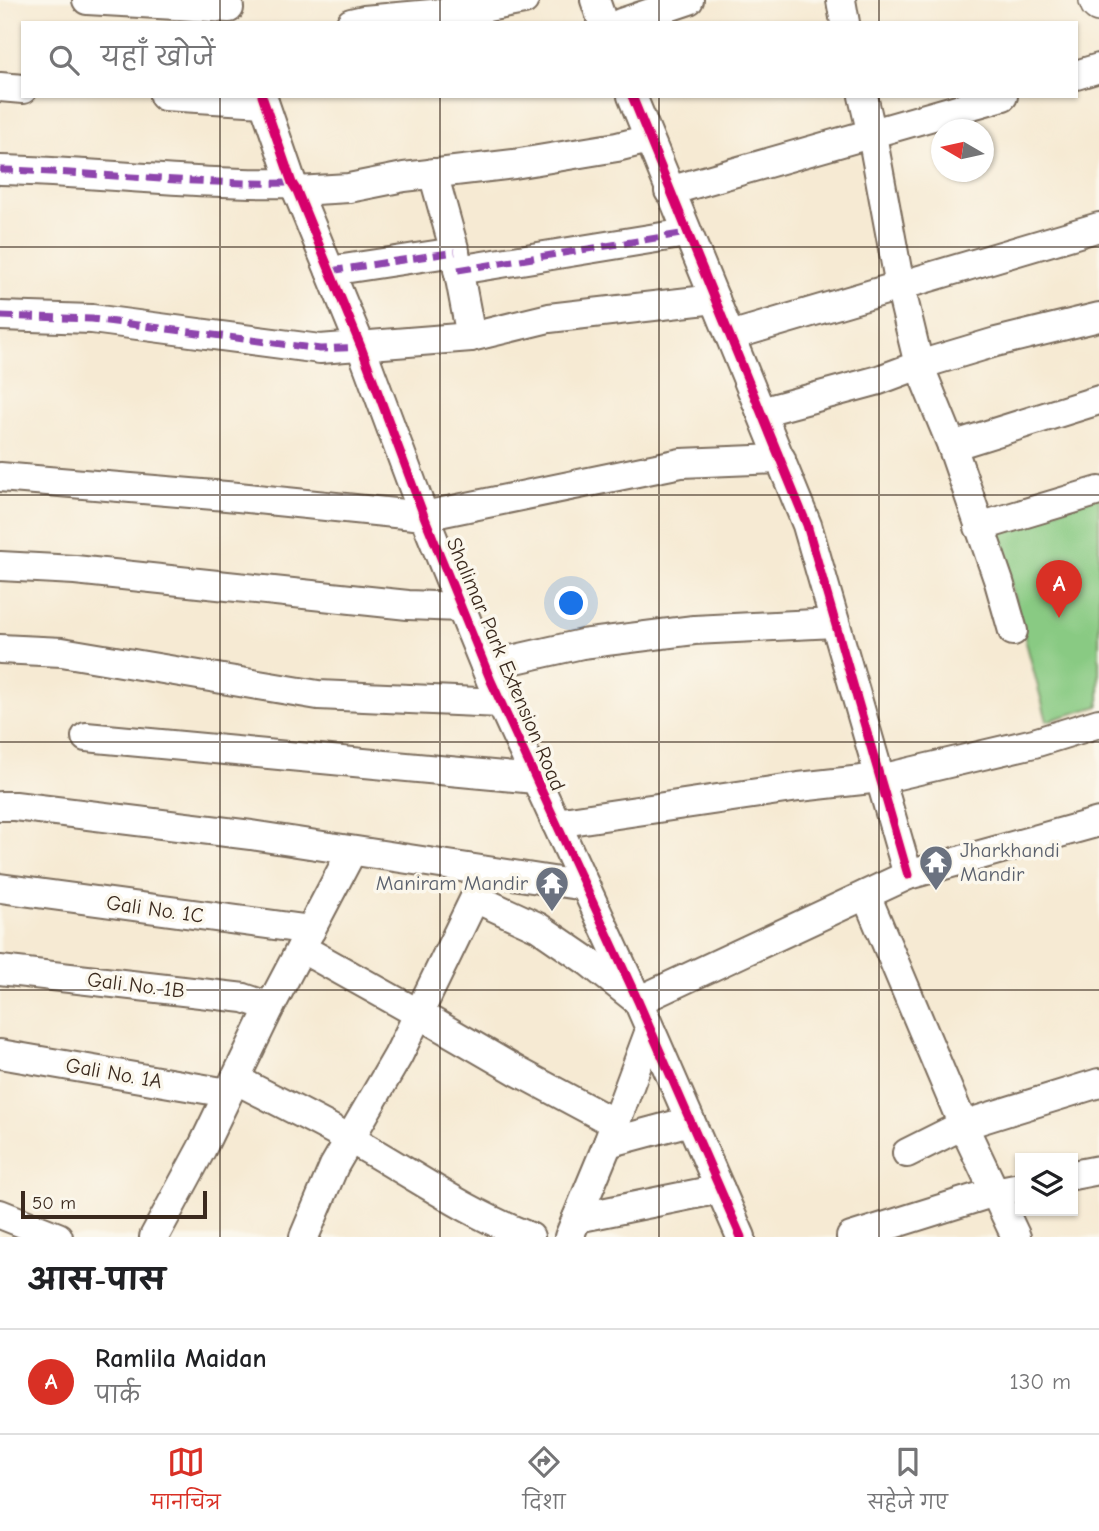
<!DOCTYPE html>
<html lang="hi">
<head>
<meta charset="utf-8">
<style>
  :root { --surface:#fff; --page:#f6f6f6; --text:#202124; --muted:#757577; --line:#e0e0e0; --accent:#d93025 }
  body { margin:0; font-family:"Comic Neue","Playpen Sans Deva",sans-serif; background:var(--page); color:var(--text) }
  .controls { position:absolute; right:21px; bottom:21px; display:grid; overflow:hidden; border-radius:0px; box-shadow:0 2px 5px #0004 }
  .controls button { width:63px; height:63px; display:grid; place-items:center; padding:0; border:0; border-bottom:2px solid var(--line); background:var(--surface); color:var(--text); font:35px sans-serif }
  .compass { position:absolute; left:931px; top:119px; width:63px; height:63px; border-radius:50%; background:var(--surface); box-shadow:0 2px 5px #0004; rotate:279deg }
  .scale { position:absolute; left:21px; bottom:18px; width:186px; box-sizing:border-box; padding-left:7px; border:4px solid #3b2a1e; border-top:0; font-size:19px; line-height:24px; white-space:nowrap; color:#3b2a1e; -webkit-text-stroke:5px #fbf7ec; paint-order:stroke }
  .you { position:absolute; left:572px; top:604px; width:24px; height:24px; margin:-18px; border:5px solid #fff; border-radius:50%; background:#1a73e8; box-shadow:0 0 0 10px #1a73e833 }
  .badge { display:grid; place-items:center; width:46px; height:46px; border-radius:50%; background:var(--accent); color:#fff; font-size:23px; font-weight:700 }
  .pin { position:absolute; translate:-50% -58px; filter:drop-shadow(0 2px 4px #0008) }
  .pin::after { content:''; position:absolute; top:37px; width:24px; height:21px; background:inherit; clip-path:polygon(0 0,100% 0,50% 100%) }
  .list { margin:0; padding:0; list-style:none }
  h2 { display:flex; justify-content:space-between; align-items:center; height:91px; margin:0; padding:0 28px; font-size:30px }
  h2 small { font-size:23px; font-weight:400; color:var(--muted) }
  .list li { display:grid; grid-template-columns:46px 1fr auto; gap:21px; align-items:center; box-sizing:border-box; height:105px; padding:0 28px; border-top:2px solid var(--line) }
  .list b { display:block; font-size:26px; white-space:nowrap }
  .list p { margin:0; font-size:23px; white-space:nowrap; color:var(--muted) }
  .list em { font-size:23px; font-style:normal; color:var(--muted) }
  .icon { flex:none; width:38px; height:38px; fill:none; stroke:currentColor; stroke-width:2; stroke-linecap:round; stroke-linejoin:round }
  .map { position:relative; flex:none; width:1099px; height:1237px; overflow:hidden }
  .search { position:absolute; background:var(--surface); box-shadow:0 2px 5px #0004; left:21px; right:21px; top:21px; height:77px; display:flex; align-items:center; gap:18px; box-sizing:border-box; padding:0 24px; border-radius:0px; color:var(--muted); font-size:26px }
  .sheet { height:196px; background:var(--surface) }
  nav { display:flex; justify-content:space-around; align-items:center; box-sizing:border-box; height:98px; border-top:2px solid var(--line); background:var(--surface); font-size:19px; color:var(--muted) }
  nav a { display:grid; justify-items:center; gap:4px }
  nav .on { color:var(--accent) }
  .map>svg:first-child { display:block }
</style>
</head>
<body>
<div class="map">
<svg width="1099" height="1237" viewBox="0 0 1099 1237">
  <rect width="100%" height="100%" fill="#fbf7ec"/>
  <filter id="ink" filterUnits="userSpaceOnUse"><feTurbulence type="fractalNoise" baseFrequency=".0143" numOctaves="2"/><feDisplacementMap in="SourceGraphic" scale="14" xChannelSelector="R" yChannelSelector="G"/><feConvolveMatrix kernelMatrix="1 2 1 2 8 2 1 2 1" color-interpolation-filters="sRGB"/></filter>
  <filter id="wash" filterUnits="userSpaceOnUse"><feTurbulence type="fractalNoise" baseFrequency=".00686" numOctaves="4" result="noise"/><feDisplacementMap in="SourceGraphic" scale="28" xChannelSelector="R" yChannelSelector="G"/><feGaussianBlur stdDeviation="1.57" result="paint"/><feColorMatrix in="noise" values="0 0 0 0 0 0 0 0 0 0 0 0 0 0 0 0 0 1.4 0 .05"/><feComposite in="paint" operator="in"/></filter>
  <g filter="url(#wash)">
    <rect width="100%" height="100%" fill="#f6ead3"/>
    <polygon fill="#89ca83" stroke="#627a50" stroke-width="2" points="1099,496 1099,706 1047,721 996,530"/>
  </g>
  <g filter="url(#ink)">
    <g fill="none" stroke-linecap="round" stroke-linejoin="round">
      <g stroke="#7c6d5d" stroke-width="32">
        <g id="minor">
          <polyline points="87,0 229,8"/>
          <polyline points="595,0 603,23"/>
          <polyline points="841,0 845,23"/>
          <polyline points="351,23 364,20 466,11 524,0"/>
          <polyline points="621,23 689,0"/>
          <polyline points="1076,75 1099,68"/>
          <polyline points="0,87 23,89"/>
          <polyline points="164,96 264,102"/>
          <polyline points="262,96 292,183 297,191 361,347 424,516 491,681 638,1001 741,1237"/>
          <polyline points="632,96 807,525 908,875"/>
          <polyline points="863,96 872,135 900,286 919,365 952,446 999,582 1013,631"/>
          <path d="M0,170C98,172 194,185 292,183"/>
          <polyline points="433,173 455,252 471,337"/>
          <polyline points="297,191 349,188 404,177 514,164 617,147 649,139"/>
          <polyline points="669,191 1003,96"/>
          <polyline points="458,270 687,233"/>
          <polyline points="330,271 455,252"/>
          <polyline points="0,316 92,319 320,349 471,337 549,318 715,299"/>
          <polyline points="730,336 1099,227"/>
          <polyline points="761,412 879,380 919,365 996,342 1099,317"/>
          <polyline points="952,446 1099,400"/>
          <polyline points="0,477 238,497 424,516 681,463 781,459"/>
          <polyline points="979,527 1099,491"/>
          <polyline points="0,566 75,570 408,605 460,607"/>
          <polyline points="0,649 62,652 318,695 501,703"/>
          <polyline points="485,666 582,644 694,630 835,623"/>
          <polyline points="86,737 535,779"/>
          <polyline points="0,806 15,806 251,835 585,886"/>
          <polyline points="556,823 799,787 889,777 1034,743 1099,723"/>
          <polyline points="0,888 311,930"/>
          <polyline points="866,895 963,1125 1016,1237"/>
          <polyline points="475,898 538,927 589,962 638,1001 908,875 1099,822"/>
          <polyline points="301,948 419,1014 517,1071 616,1124"/>
          <polyline points="0,970 244,998 270,1007"/>
          <polyline points="0,1054 228,1093"/>
          <path d="M235,1079C273,1099 312,1118 350,1139C410,1172 466,1213 530,1237"/>
          <polyline points="608,1143 690,1121"/>
          <polyline points="907,1153 963,1125 1099,1083"/>
          <polyline points="1073,1175 1099,1170"/>
          <polyline points="0,1214 58,1237"/>
          <polyline points="577,1218 720,1189"/>
          <polyline points="154,1237 202,1148 270,1007 352,851"/>
          <polyline points="304,1237 334,1166 398,1056 482,883"/>
          <polyline points="569,1237 608,1143 650,1030"/>
          <polyline points="851,1237 995,1192 1020,1187"/>
        </g>
      </g>
      <g stroke="#7c6d5d" stroke-width="40">
        <polyline id="tertiary" points="1098,0 1099,3"/>
      </g>
      <use href="#minor" stroke="#fff" stroke-width="28"/>
      <use href="#tertiary" stroke="#fff" stroke-width="37"/>
      <g stroke="#8e44ad" stroke-width="7" stroke-dasharray="14 7" stroke-linecap="butt">
        <path d="M0,170C98,172 194,185 292,183"/>
        <polyline points="458,270 687,233"/>
        <polyline points="330,271 455,252"/>
        <polyline points="0,316 92,319 320,349 361,347"/>
      </g>
      <g stroke="#fbf7ec" stroke-width="13">
        <g id="cycleway">
          <polyline points="262,96 292,183 297,191 361,347 424,516 491,681 638,1001 741,1237"/>
          <polyline points="632,96 807,525 908,875"/>
        </g>
      </g>
      <use href="#cycleway" stroke="#d6006c" stroke-width="9"/>
    </g>
  </g>
  <path fill="none" stroke="#3b2a1e" stroke-width="2" stroke-opacity="0.55" d="M220,0V23M440,0V23M659,0V23M879,0V23M220,96V1237M440,96V1237M659,96V1237M879,96V1237M0,247H1099M0,495H1099M0,742H1099M0,990H1099"/>
  <defs>
    <g id="temple-pin" transform="scale(1.75)"><path d="M0 17L-7.5 6A9.5 9.5 0 1 1 7.5 6Z" fill="#6b7280" stroke="#fbf7ec"/><path d="M0-6L5-2H3V0L6.5 2.5H4V6H1.5V3h-3V6H-4V2.5H-6.5L-3 0V-2H-5Z" fill="#fff"/></g>
  </defs>
  <g fill-rule="evenodd">
    <use href="#temple-pin" x="936" y="862"/>
    <use href="#temple-pin" x="552" y="883"/>
  </g>
  <g text-anchor="middle" dominant-baseline="central" stroke-width="7" stroke-linejoin="round" paint-order="stroke">
    <g font-size="21" fill="#3b2a1e" stroke="#fbf7ec">
      <text transform="translate(506 664) rotate(67)">Shalimar Park Extension Road</text>
      <text transform="translate(155 909) rotate(8)">Gali No. 1C</text>
      <text transform="translate(136 985) rotate(7)">Gali No. 1B</text>
      <text transform="translate(114 1073) rotate(10)">Gali No. 1A</text>
    </g>
    <g font-size="21" fill="#5b616d" stroke="#fbf7ec" text-anchor="start">
      <text x="960" y="850">Jharkhandi<tspan x="960" dy="24">Mandir</tspan></text>
      <text x="528" y="883" text-anchor="end">Maniram Mandir</text>
    </g>
  </g>
</svg>
<div class="controls">
<button><svg class="icon" aria-label="layers" viewBox="0 0 24 24"><path d="M12 4l9 5-9 5-9-5zM3 14l9 5 9-5"/></svg></button>
</div>
<svg class="compass" viewBox="-18 -18 36 36"><path d="M0-13l5 13h-10z" fill="#e53935"/><path d="M0 13l5-13h-10z" fill="#757577"/></svg>
<div class="scale">50 m</div>
<div class="you"></div>
<div class="pin badge" style="left:1059px;top:618px">A</div>
<div class="search"><svg class="icon" aria-label="search" viewBox="0 0 24 24"><circle cx="10" cy="10" r="6"/><path d="M15 15l6 6"/></svg>यहाँ खोजें</div>
</div>
<section class="sheet">
<h2>आस-पास<small></small></h2>
<ul class="list">
<li><span class="badge">A</span><div><b>Ramlila Maidan</b><p>पार्क</p></div><em>130 m</em></li>
</ul>
</section>
<nav>
<a class="on"><svg class="icon" aria-label="map" viewBox="0 0 24 24"><path d="M3 6l6-2 6 2 6-2v14l-6 2-6-2-6 2zM9 4v14M15 6v14"/></svg>मानचित्र</a>
<a><svg class="icon" aria-label="directions" viewBox="0 0 24 24"><path d="M12 3l9 9-9 9-9-9zM9 14v-3h6M13 9l2 2-2 2"/></svg>दिशा</a>
<a><svg class="icon" aria-label="saved" viewBox="0 0 24 24"><path d="M7 4h10v16l-5-4-5 4z"/></svg>सहेजे गए</a>
</nav>
</body>
</html>
